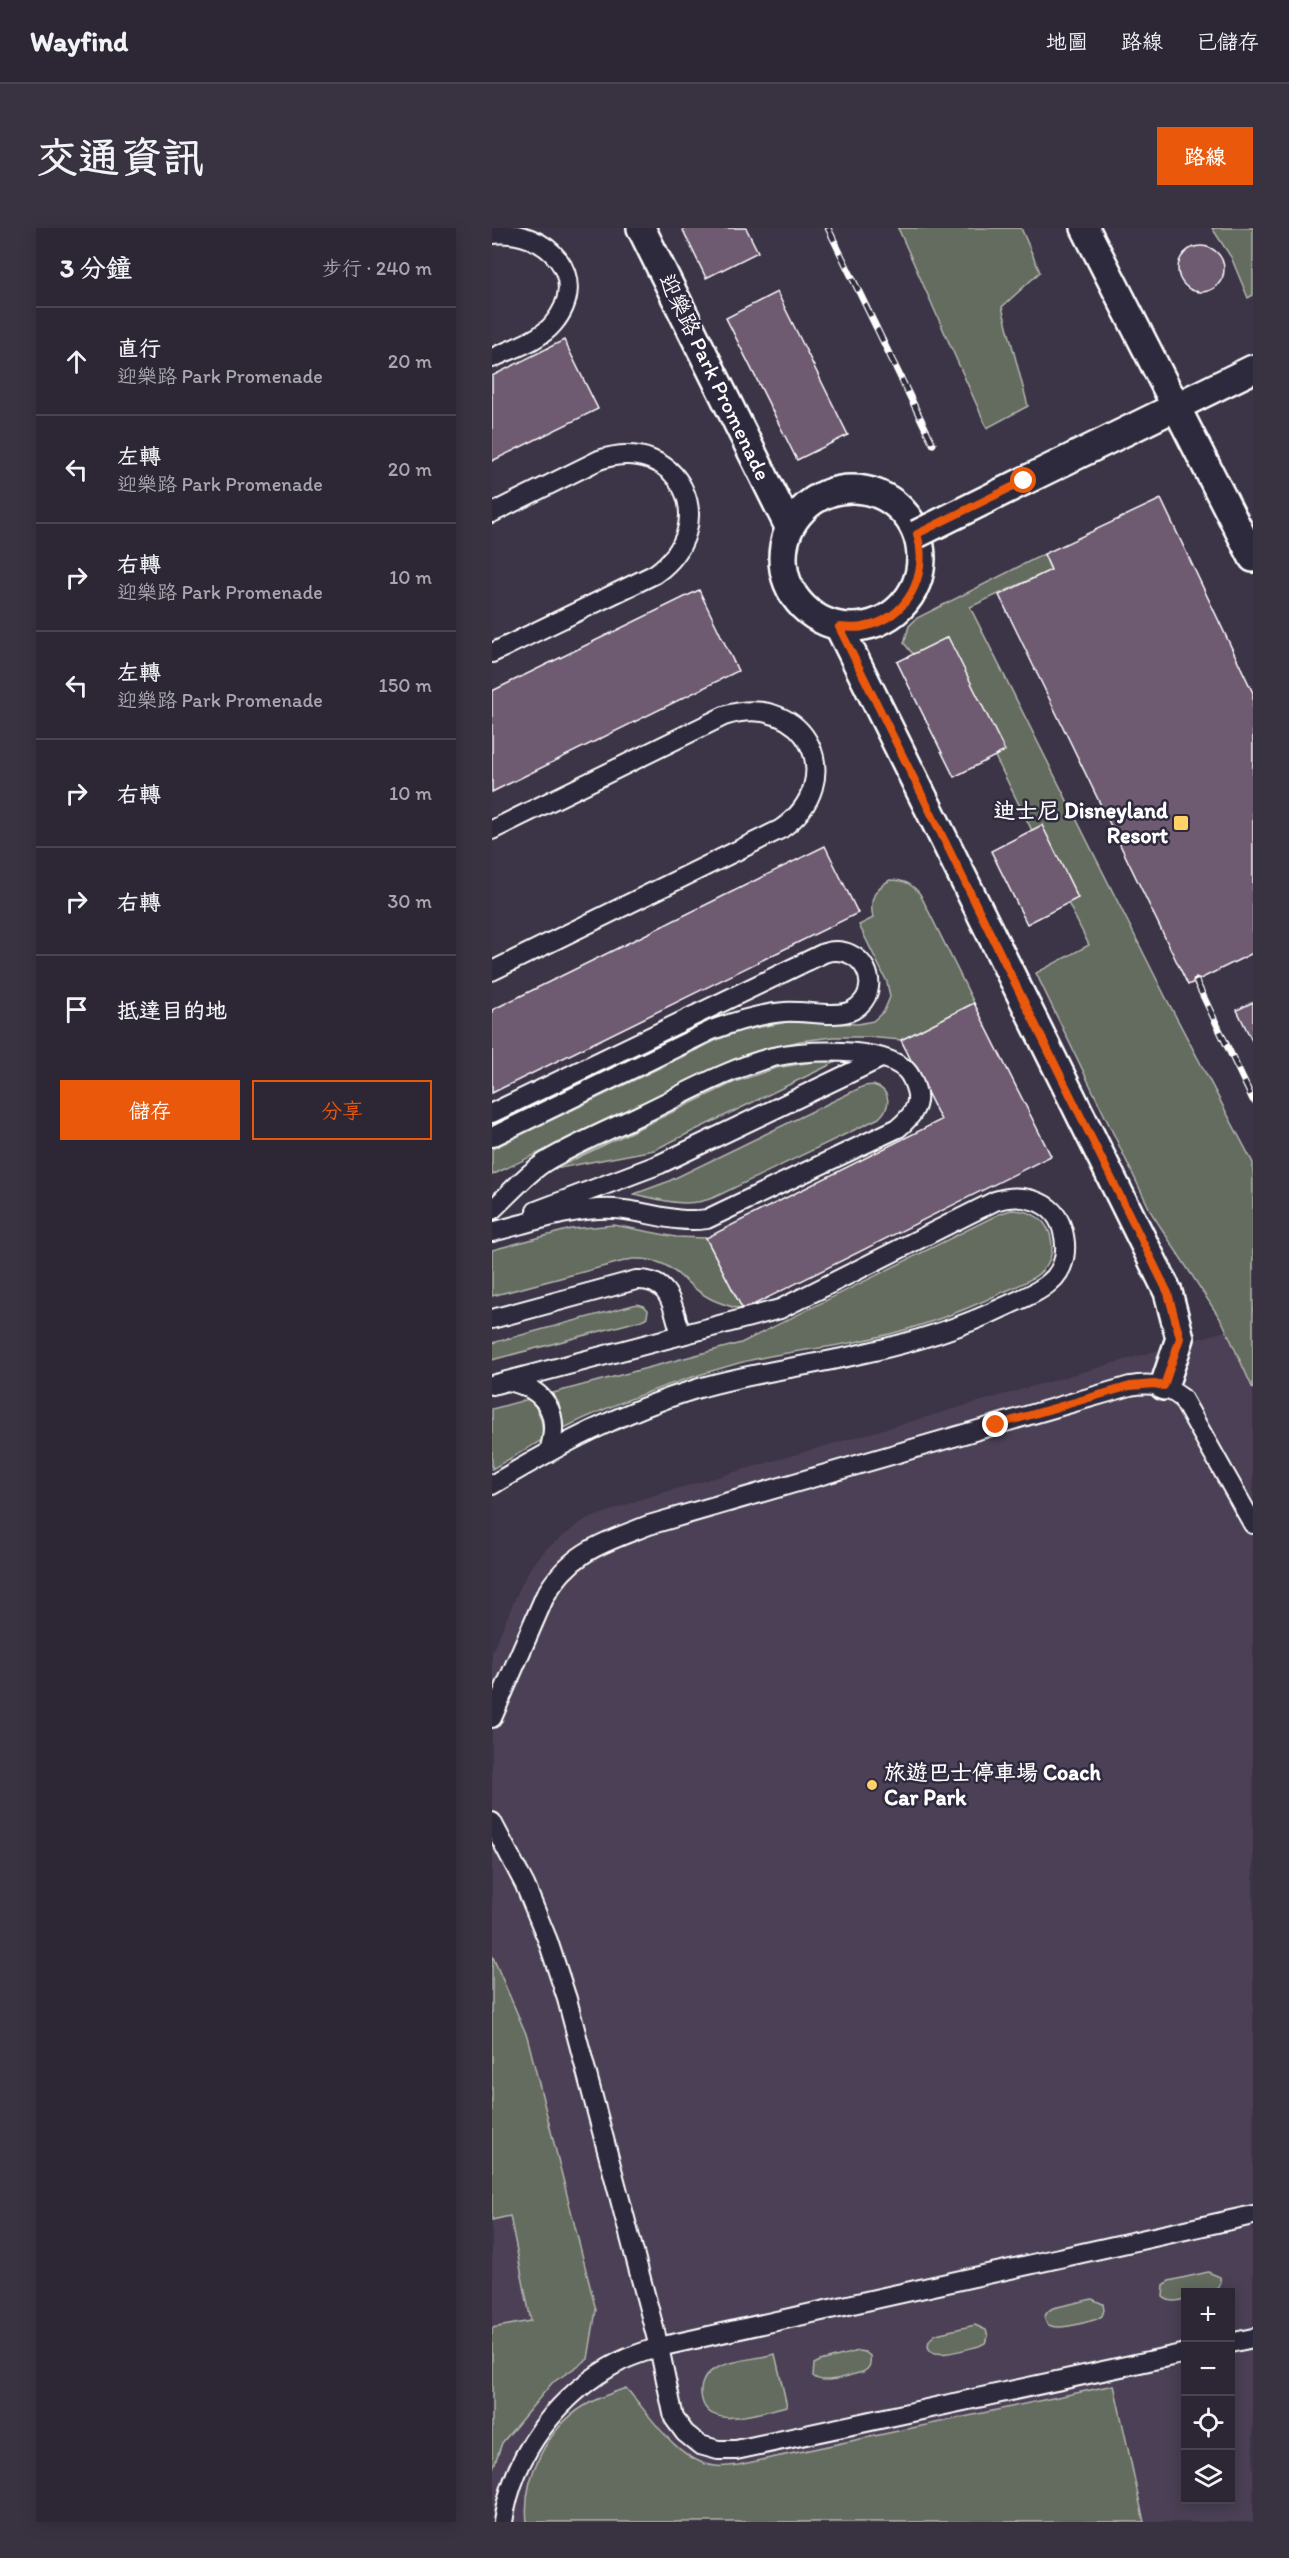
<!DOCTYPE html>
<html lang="zh-TW">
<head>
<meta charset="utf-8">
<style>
  :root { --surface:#2d2735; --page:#393341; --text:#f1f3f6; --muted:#a7a5ad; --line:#484450; --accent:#ea580c }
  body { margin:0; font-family:Itim,"LXGW WenKai TC",sans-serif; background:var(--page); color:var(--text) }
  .controls { position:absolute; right:18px; bottom:18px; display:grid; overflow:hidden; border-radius:0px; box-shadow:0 3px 15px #0003 }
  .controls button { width:54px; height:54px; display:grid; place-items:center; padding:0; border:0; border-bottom:2px solid var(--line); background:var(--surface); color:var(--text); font:30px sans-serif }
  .stop { position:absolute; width:18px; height:18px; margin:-14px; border:4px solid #ea580c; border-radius:50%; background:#fff }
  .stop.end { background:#ea580c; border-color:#fff; box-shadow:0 2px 6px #0008 }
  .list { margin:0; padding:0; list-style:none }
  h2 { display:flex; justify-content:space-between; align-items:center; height:78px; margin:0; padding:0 24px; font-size:26px }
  h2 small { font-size:20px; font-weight:400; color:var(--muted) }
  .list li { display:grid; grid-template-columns:39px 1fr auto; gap:18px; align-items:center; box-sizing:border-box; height:108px; padding:0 24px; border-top:2px solid var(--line) }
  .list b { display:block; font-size:22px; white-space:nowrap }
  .list p { margin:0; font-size:20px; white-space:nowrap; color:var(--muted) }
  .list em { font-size:20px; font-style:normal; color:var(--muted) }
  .actions { display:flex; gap:12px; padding:18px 24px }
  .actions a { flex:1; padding:14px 0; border:2px solid var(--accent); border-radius:0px; text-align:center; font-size:21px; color:var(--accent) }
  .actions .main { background:var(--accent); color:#fff }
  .icon { flex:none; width:33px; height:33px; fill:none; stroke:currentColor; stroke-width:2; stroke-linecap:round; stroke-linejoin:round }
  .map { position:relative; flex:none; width:761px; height:2294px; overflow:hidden; border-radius:0px }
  header { display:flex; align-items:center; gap:36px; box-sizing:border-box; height:84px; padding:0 30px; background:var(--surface); border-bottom:2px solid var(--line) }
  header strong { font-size:28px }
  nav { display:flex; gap:33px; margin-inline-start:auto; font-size:21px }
  .intro { display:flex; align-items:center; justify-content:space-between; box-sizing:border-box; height:144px; padding:0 36px }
  h1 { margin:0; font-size:42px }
  .button { padding:15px 27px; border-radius:0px; background:var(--accent); color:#fff; font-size:21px; font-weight:700 }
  main { display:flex; gap:36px; padding:0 36px }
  aside { flex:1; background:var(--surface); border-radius:0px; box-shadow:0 3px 15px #0003 }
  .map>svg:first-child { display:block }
</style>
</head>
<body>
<header>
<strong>Wayfind</strong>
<nav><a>地圖</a><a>路線</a><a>已儲存</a></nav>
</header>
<div class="intro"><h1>交通資訊</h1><a class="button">路線</a></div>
<main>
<aside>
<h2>3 分鐘<small>步行 · 240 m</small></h2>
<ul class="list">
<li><svg class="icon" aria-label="ahead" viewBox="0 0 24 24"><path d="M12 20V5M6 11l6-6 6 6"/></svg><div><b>直行</b><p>迎樂路 Park Promenade</p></div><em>20 m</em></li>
<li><svg class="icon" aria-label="left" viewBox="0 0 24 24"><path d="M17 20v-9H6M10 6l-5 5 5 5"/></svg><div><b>左轉</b><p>迎樂路 Park Promenade</p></div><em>20 m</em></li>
<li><svg class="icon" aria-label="right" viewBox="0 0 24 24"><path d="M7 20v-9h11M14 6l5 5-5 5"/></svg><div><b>右轉</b><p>迎樂路 Park Promenade</p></div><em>10 m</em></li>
<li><svg class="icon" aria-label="left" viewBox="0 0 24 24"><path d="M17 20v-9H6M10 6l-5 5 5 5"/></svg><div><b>左轉</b><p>迎樂路 Park Promenade</p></div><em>150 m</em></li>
<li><svg class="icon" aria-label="right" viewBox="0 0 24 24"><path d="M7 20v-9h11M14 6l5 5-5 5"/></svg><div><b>右轉</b></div><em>10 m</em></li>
<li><svg class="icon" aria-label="right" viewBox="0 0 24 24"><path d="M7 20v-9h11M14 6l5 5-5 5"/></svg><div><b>右轉</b></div><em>30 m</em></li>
<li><svg class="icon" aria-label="arrive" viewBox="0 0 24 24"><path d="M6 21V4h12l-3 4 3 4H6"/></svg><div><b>抵達目的地</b></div></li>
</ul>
<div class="actions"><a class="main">儲存</a><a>分享</a></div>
</aside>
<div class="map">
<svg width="761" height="2294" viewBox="0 0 761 2294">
  <rect width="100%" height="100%" fill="#3c3447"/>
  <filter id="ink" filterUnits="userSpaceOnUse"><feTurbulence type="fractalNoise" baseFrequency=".0167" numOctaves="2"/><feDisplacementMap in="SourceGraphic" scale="12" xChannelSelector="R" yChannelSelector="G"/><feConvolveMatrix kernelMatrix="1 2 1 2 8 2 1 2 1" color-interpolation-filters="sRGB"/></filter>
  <g filter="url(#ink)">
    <path fill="#4b3f54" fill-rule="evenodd" d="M761,1095V2294H0V1424L29,1357L40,1337L55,1320L91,1293L152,1270ZM694,2064H738V2272H694Z"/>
    <g fill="#646c5f" stroke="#b2b6af" stroke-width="1.5">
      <polygon points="406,0 529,0 548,44 510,79 536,178 495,200"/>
      <polygon points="720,0 761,0 761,67 756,70 739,29"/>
      <polygon points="552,326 559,342 478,379 673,768 761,935 761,1161 731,1095 660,986 544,745 597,717 450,422 427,429 419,424 412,415 417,398 425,390"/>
      <path d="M398,652C412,652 419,655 428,666L482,775L409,812L375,809H341L308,813L255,826L0,947V921L225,812L248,803L295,794L366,796L381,793L392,783L398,769L395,754L367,697L381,690C377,671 382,661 398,652Z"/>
      <polygon points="326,833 344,834 162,922 62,941 243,854 284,840"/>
      <path d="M381,857C399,862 400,878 387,890L223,969C195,981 170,972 142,966L175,954L372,858Z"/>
      <path d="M519,982C532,982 543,985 552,995C558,1002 560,1010 560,1020C559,1047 530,1056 509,1065C462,1088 410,1105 358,1115C321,1122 283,1125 247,1135C187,1152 128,1172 72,1200L67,1176L61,1165L249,1115L507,986Z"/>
      <path d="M122,997L184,1009L214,1010L251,1082C240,1079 229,1076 219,1071C186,1054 183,1029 140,1031L0,1068V1022L79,1001Z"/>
      <polygon points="145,1076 152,1078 156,1082 155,1089 150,1092 0,1132 0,1115"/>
      <path d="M37,1171C49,1183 52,1196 50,1212L0,1241V1181Z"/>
      <polygon points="0,1727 35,1808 104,2082 96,2131 60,2155 10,2215 0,2243 0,2100 39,2093 18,1988 0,1992"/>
      <path d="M716,2044L728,2049C732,2070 708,2064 694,2064L693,2071C684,2073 678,2075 671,2069L672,2057L677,2053Z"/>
      <path d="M600,2071L611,2076L612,2082L610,2088L605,2091C594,2094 553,2108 553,2090C553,2085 557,2082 561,2080Z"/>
      <path d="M483,2097L494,2102L496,2108L493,2115L487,2118C477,2120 438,2134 436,2118C436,2112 440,2109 444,2106Z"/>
      <path d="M366,2123L373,2124L378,2128C379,2136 378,2140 371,2144C357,2147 332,2158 321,2148L322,2136L328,2133Z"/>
      <path d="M283,2126L295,2178C271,2183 212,2207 209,2166C208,2156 213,2147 221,2142C238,2132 264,2131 283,2126Z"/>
      <path d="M622,2157L652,2294H35C30,2250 55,2201 92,2178C105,2170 119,2165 134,2160C158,2187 185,2233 223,2238C230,2239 239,2238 246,2237Z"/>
    </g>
    <g fill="#6e5a71" stroke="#fff" stroke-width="1.5">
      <polygon points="190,0 254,0 266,24 214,50"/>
      <circle cx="709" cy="41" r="23"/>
      <polygon points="285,64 356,207 305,232 234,90"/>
      <polygon points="72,112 106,181 0,233 0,148"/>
      <polygon points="669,271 761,465 761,725 696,757 507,367 559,342 552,326"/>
      <polygon points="207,362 246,443 0,564 0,463"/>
      <polygon points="456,409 513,523 462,549 405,434"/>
      <polygon points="550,597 586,670 535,696 499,623"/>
      <polygon points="333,618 366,685 0,865 0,782"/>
      <polygon points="761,774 761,815 745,782"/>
      <polygon points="482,775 559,928 251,1082 214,1010 449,892 409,812"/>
    </g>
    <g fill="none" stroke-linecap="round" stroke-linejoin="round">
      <g stroke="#fff" stroke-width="22">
        <g id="service">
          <path d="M0,6C56,0 100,50 61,96C47,113 19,121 0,130"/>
          <path d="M0,285L107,232C187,205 232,297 163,346L0,425"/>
          <path d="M0,602L232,488C315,462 358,553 289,601L0,743"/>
          <path d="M0,885L332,725C371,713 395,762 361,782C345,791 311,782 292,784C267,786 244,793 220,802L0,909"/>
          <path d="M0,982C18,965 37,943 58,931C88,914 121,900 152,885C194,865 236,841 281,829C313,822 388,818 414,842C419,847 422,855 424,862C429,878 418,890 406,900L215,991C183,996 155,983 123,981C82,979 40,994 0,1004"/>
          <polyline points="44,983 168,936 387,831"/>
          <path d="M0,1091L144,1052C179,1050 181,1080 189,1107"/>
          <path d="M16,1153C54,1161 69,1186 57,1223"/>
          <path d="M0,1157L288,1081L503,973C528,965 561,971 570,1000C576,1019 574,1041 558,1054C546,1065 529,1071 514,1078C467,1101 415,1116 364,1127C311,1139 257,1145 204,1161C131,1183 65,1218 0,1257"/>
          <path d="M0,1490L53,1368C79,1323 111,1315 157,1297L638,1158C659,1154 673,1157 690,1170L761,1296"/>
          <polyline points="0,1594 33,1657 56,1713 75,1771 167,2119 182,2190 193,2205 208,2217 226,2222 244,2222 694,2125"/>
          <polyline points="738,2115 761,2110"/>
          <path d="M11,2294C21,2225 67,2165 129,2133C141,2127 155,2123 167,2119L761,1987"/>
        </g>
      </g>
      <g stroke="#fff" stroke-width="32">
        <g id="pedestrian">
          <polyline points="149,0 297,299"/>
          <polyline points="593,0 761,330"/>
          <polyline points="532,253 761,141"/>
          <circle cx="360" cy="330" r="69"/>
          <polyline points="347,399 676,1064 688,1110 672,1158"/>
        </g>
      </g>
      <use href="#service" stroke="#2f2a3d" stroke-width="18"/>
      <use href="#pedestrian" stroke="#2f2a3d" stroke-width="27"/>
      <g stroke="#fff" stroke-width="7">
        <g id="rail">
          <polyline points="336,0 441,216"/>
          <polyline points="704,753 761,872"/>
        </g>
      </g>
      <use href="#rail" stroke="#2f2a3d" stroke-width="4.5" stroke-dasharray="14" stroke-linecap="butt"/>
      <g stroke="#fff" stroke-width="32" stroke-linecap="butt">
        <polyline id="pedestrian-bridge" points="425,306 532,253"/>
      </g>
      <use href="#pedestrian-bridge" stroke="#2f2a3d" stroke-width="27"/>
    </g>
  </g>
  <g fill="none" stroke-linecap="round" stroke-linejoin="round" filter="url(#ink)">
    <path stroke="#ea580c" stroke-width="8" d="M504,1197L638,1158L662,1156L672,1158L688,1110L676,1065L347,399C354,399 363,401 371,399C415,391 438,347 425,306L532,253"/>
  </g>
  <g fill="#ffd166" stroke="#2f2a3d" stroke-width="2">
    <rect x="681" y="587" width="16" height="16" rx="3"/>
    <circle cx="380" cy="1557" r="6"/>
  </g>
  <g text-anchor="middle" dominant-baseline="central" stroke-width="5" stroke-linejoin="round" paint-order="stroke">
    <g font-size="22" fill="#fff" stroke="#2f2a3d">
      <text transform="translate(223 149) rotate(64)">迎樂路 Park Promenade</text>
    </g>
    <g font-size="22" font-weight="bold" fill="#fff" stroke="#2f2a3d" text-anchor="end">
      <text x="676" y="582">迪士尼 Disneyland<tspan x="676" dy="25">Resort</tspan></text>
      <text x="392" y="1544" text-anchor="start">旅遊巴士停車場 Coach<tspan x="392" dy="25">Car Park</tspan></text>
    </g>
  </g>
</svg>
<div class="controls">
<button>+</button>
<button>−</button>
<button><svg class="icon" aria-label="locate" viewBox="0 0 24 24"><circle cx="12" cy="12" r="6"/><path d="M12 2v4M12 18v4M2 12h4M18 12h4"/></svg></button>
<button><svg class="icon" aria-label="layers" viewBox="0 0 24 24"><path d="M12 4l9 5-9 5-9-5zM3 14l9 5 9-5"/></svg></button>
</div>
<div class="stop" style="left:532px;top:253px"></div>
<div class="stop end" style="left:504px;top:1197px"></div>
</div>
</main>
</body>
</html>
